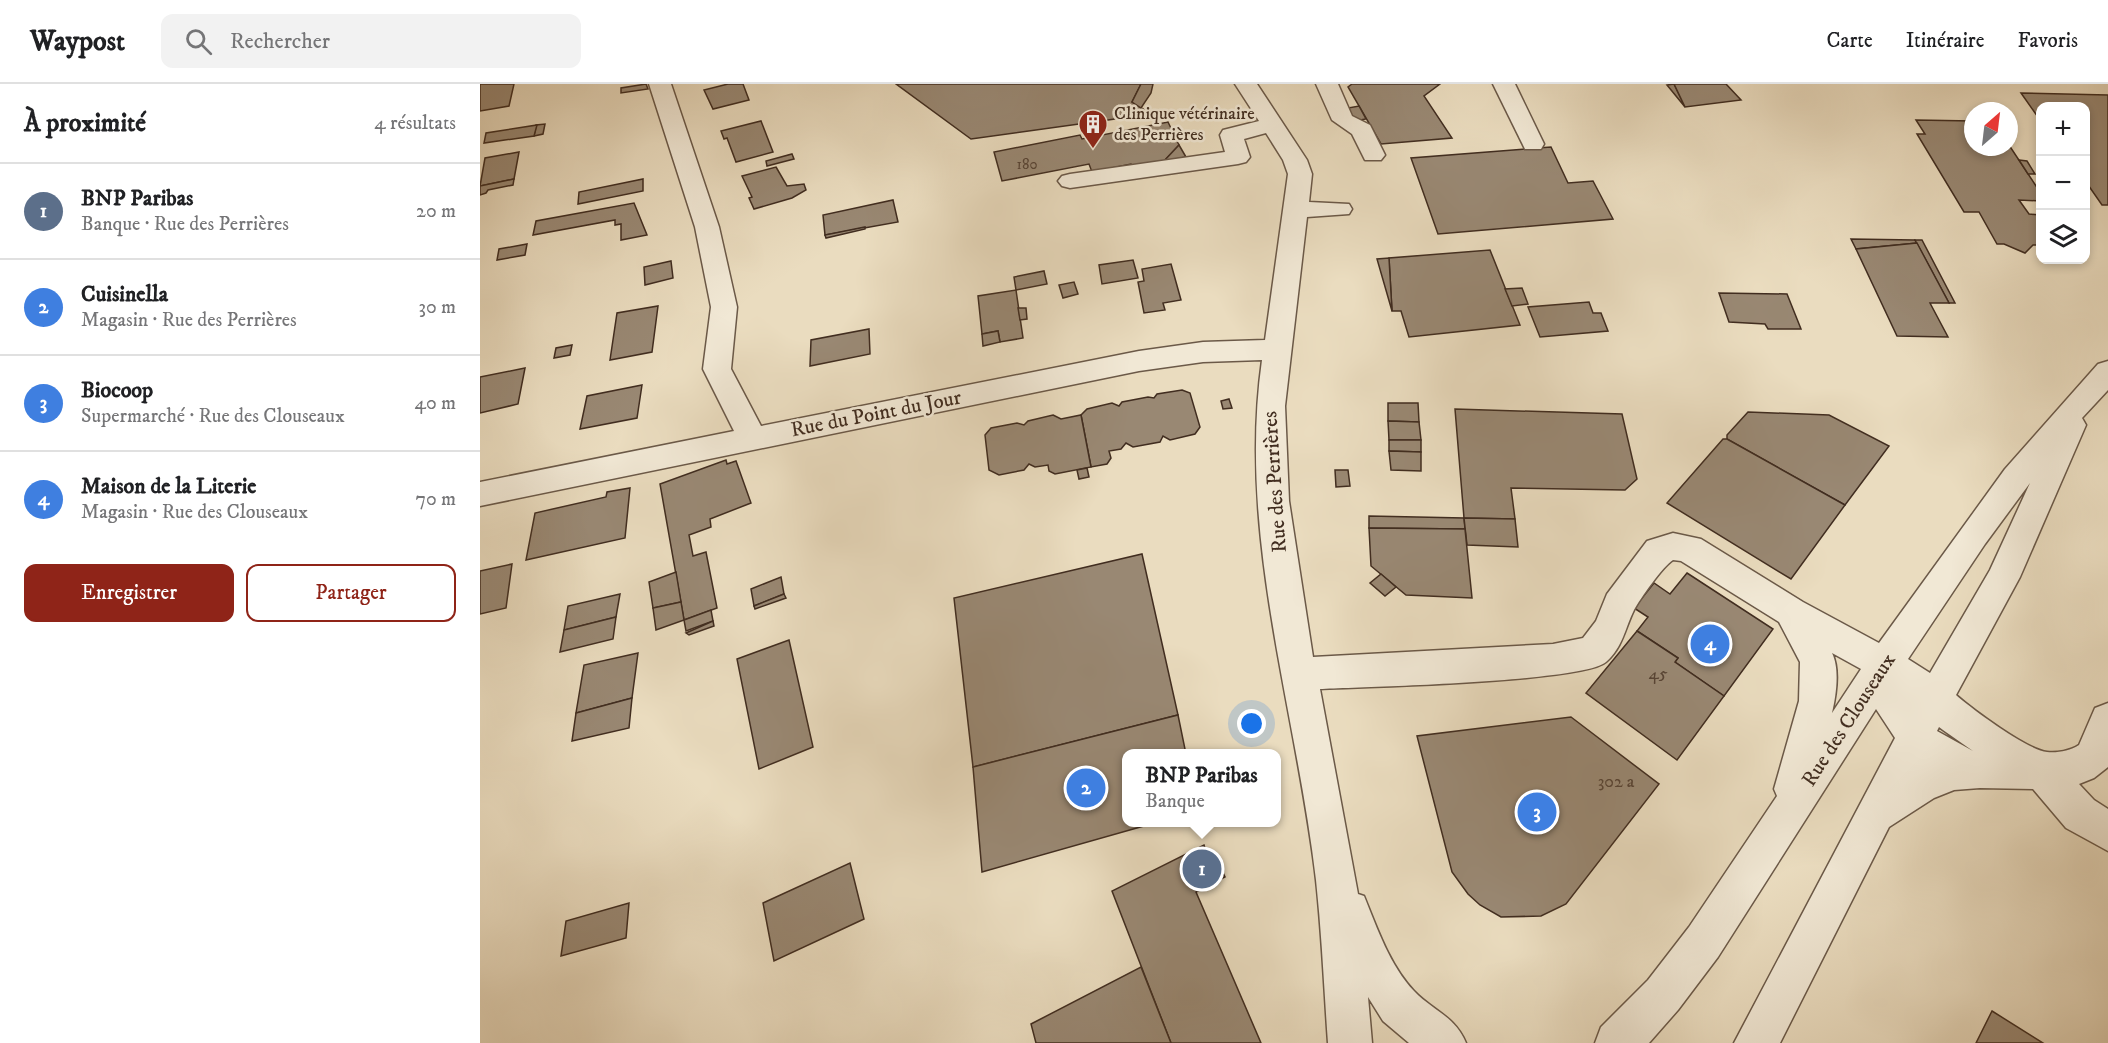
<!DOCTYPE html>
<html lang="fr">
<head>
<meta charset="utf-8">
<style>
  :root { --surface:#fff; --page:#f2f2f2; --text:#202124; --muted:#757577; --line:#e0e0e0; --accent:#8f2418 }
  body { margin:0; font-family:"IM FELL DW Pica",serif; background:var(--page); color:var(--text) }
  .controls { position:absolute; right:18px; top:18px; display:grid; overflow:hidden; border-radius:12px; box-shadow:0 3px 9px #0003 }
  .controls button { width:54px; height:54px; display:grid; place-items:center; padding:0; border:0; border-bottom:2px solid var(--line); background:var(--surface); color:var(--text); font:30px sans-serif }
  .compass { position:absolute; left:1484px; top:18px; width:54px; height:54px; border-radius:50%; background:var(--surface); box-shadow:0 3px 9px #0003; rotate:28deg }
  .you { position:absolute; left:772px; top:640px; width:21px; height:21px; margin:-15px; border:4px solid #fff; border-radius:50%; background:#1a73e8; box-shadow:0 0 0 9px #1a73e833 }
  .badge { display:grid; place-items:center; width:39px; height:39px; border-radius:50%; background:var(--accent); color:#fff; font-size:20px; font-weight:700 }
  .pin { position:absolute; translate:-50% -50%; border:3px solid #fff; box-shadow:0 2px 6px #0006 }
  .popup { position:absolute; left:642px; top:665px; width:159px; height:78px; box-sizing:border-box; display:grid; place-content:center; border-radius:12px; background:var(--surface); filter:drop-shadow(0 2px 4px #0005); font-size:20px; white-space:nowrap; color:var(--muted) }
  .popup b { font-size:22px; color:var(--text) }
  .popup::after { content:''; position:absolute; left:50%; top:100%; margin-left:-12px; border:12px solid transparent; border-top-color:var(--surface) }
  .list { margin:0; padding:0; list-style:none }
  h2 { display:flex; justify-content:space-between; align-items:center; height:78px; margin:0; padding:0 24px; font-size:26px }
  h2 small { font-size:20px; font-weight:400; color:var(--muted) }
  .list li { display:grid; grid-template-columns:39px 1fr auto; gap:18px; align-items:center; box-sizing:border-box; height:96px; padding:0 24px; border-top:2px solid var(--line) }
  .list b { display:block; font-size:22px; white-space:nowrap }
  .list p { margin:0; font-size:20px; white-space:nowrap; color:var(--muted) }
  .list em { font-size:20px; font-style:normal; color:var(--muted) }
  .actions { display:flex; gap:12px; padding:18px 24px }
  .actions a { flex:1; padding:14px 0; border:2px solid var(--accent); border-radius:12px; text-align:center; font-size:21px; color:var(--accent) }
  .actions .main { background:var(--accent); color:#fff }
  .icon { flex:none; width:33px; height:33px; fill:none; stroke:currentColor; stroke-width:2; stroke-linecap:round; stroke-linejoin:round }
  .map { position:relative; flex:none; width:1628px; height:959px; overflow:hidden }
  header { display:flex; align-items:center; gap:36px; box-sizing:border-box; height:84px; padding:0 30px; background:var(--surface); border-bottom:2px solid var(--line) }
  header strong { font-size:28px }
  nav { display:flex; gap:33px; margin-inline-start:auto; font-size:21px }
  .search { width:420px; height:54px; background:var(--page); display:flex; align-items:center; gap:15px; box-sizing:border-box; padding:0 21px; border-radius:12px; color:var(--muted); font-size:22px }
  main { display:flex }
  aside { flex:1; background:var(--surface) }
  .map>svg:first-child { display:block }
</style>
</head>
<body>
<header>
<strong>Waypost</strong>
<div class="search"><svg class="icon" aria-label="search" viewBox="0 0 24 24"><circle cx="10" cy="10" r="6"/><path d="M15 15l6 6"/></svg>Rechercher</div>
<nav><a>Carte</a><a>Itinéraire</a><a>Favoris</a></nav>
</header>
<main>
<aside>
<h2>À proximité<small>4 résultats</small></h2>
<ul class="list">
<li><span class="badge" style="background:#5c6f8a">1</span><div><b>BNP Paribas</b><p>Banque · Rue des Perrières</p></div><em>20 m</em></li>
<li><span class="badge" style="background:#3f7fe0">2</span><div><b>Cuisinella</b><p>Magasin · Rue des Perrières</p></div><em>30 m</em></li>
<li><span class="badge" style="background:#3f7fe0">3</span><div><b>Biocoop</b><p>Supermarché · Rue des Clouseaux</p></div><em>40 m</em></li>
<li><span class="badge" style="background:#3f7fe0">4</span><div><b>Maison de la Literie</b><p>Magasin · Rue des Clouseaux</p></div><em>70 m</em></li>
</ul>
<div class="actions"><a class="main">Enregistrer</a><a>Partager</a></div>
</aside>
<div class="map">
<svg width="1628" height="959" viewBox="0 0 1628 959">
  <rect width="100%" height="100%" fill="#eadcbf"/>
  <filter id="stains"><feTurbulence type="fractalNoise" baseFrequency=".00333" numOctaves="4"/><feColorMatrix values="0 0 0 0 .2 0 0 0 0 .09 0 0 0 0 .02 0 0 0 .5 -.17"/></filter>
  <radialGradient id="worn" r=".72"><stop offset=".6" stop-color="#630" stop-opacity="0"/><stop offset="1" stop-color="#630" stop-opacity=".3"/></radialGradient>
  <g fill="#998873" stroke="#412d20" stroke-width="1.5">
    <polygon points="0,0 34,0 29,22 0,27"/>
    <polygon points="166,0 168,5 141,9 141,4"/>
    <polygon points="248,0 263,0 269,16 233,25 224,6"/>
    <polygon points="416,0 661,0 652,18 671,30 491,55"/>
    <polygon points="661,0 673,0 671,9 661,24 652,18"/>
    <polygon points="872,0 960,0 944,12 972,54 901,60 868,3"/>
    <polygon points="1194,0 1205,23 1187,1"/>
    <polygon points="1194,0 1246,0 1261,16 1205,23"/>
    <polygon points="1541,9 1628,11 1628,121 1622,121 1606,98 1606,22 1560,22 1560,36"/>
    <polygon points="879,22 886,35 874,37 868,24"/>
    <polygon points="1436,36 1493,37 1493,63 1529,61 1560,108 1560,117 1539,116 1549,130 1560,131 1560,161 1553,161 1545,169 1524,160 1517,160 1499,128 1484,128 1437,50 1445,50"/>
    <polygon points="281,37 293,68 256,78 247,54 244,55 241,47"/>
    <polygon points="688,38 699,61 684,77 653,83 651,80 612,88 609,80 522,97 514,68 600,51 602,55"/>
    <polygon points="65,40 63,50 54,52 56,41"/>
    <polygon points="57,41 54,52 4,59 6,49"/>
    <polygon points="699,61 706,73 684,77"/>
    <polygon points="1071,63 1088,99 1113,97 1133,135 958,150 931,74"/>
    <polygon points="39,68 34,95 0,102 5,74"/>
    <polygon points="312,70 314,75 287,82 286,77"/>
    <polygon points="1539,76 1547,77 1555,90 1548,90"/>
    <polygon points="296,83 307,102 324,100 326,106 312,114 274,125 269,114 272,113 262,92"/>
    <polygon points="34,95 33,101 8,106 6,109 0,111 0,102"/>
    <polygon points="163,95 163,107 98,120 99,108"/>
    <polygon points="413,116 418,138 345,151 343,131"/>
    <polygon points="154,119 167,151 141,156 141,140 135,141 135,136 53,151 56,137"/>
    <polygon points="385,143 385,145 346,154 345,151"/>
    <polygon points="1371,155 1435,156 1437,159 1376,165"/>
    <polygon points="1435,156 1442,156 1475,219 1469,219"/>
    <polygon points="1437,159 1469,219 1450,219 1468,253 1417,252 1376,165"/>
    <polygon points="47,160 45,171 17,176 19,165"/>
    <polygon points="1010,166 1040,241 929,253 921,227 912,227 909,174"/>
    <polygon points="909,174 912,227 897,175"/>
    <polygon points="653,176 658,194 622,200 619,181"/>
    <polygon points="191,177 193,194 165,201 164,183"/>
    <polygon points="691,180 701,216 683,219 685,226 664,229 658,198 664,197 662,185"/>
    <polygon points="564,187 567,200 536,206 534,193"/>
    <polygon points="594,198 598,210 583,214 579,201"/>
    <polygon points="1042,204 1048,220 1032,222 1025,205"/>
    <polygon points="536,206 543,254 520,258 518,247 502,250 498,212"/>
    <polygon points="1239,209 1307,210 1321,245 1288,245 1285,240 1249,238"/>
    <polygon points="1109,218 1113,229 1121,229 1128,247 1060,253 1048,223"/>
    <polygon points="178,222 172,268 130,276 137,229"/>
    <polygon points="538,224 546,224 547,235 540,236"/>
    <polygon points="389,245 390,270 330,282 331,256"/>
    <polygon points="518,247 520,258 503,262 502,250"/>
    <polygon points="92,261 90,271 74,274 76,264"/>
    <polygon points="45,284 38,320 0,329 0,293"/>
    <polygon points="162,301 157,334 100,345 107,312"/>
    <polygon points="702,306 710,309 720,343 715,350 690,356 683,352 680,358 653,363 646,359 641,365 629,367 631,374 627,380 611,383 601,331 607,325 632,319 639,322 642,318 668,313 674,314 677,310"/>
    <polygon points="749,315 752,324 743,325 741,317"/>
    <polygon points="908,319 938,319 939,338 908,337"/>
    <polygon points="975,325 1142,330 1157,395 1145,406 1031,404 1035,435 984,434"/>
    <polygon points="1268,328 1349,331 1409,362 1365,421 1247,355 1247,351"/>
    <polygon points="573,331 581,335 601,331 611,383 575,390 569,387 568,381 555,383 549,380 544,386 519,391 509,386 505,351 511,344 537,339 544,341 548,337"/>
    <polygon points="908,337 939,338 941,356 909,356"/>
    <polygon points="1243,355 1247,355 1365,421 1311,495 1187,419"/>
    <polygon points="909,356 941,356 941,368 909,367"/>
    <polygon points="909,367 941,368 941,387 911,386"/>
    <polygon points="246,376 247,380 256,377 271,419 230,435 231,443 209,451 213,472 226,468 237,524 204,536 180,400"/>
    <polygon points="607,384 609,393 599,395 597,386"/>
    <polygon points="855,386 868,386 870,402 856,403"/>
    <polygon points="150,404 145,454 46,476 55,429 126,413 127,408"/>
    <polygon points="889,432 984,434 985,445 889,444"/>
    <polygon points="984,434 1035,435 1038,463 987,461"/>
    <polygon points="889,444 985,445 992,514 926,511 891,482"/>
    <polygon points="662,470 698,631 493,683 474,514"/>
    <polygon points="32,480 26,524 0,530 0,487"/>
    <polygon points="196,488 201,518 173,524 169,498"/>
    <polygon points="1207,489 1293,545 1244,612 1195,578 1198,574 1157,547 1168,533 1154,524 1174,499 1190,510"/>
    <polygon points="901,490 916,503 905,512 890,499"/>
    <polygon points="301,493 304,510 274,522 271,505"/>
    <polygon points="140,510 136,533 84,546 88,522"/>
    <polygon points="304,510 306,514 275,525 274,522"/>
    <polygon points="201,518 204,536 176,546 173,524"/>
    <polygon points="231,526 233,537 206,547 204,536"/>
    <polygon points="136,533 133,555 80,568 84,546"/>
    <polygon points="233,537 234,542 209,551 206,549"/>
    <polygon points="1157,547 1198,574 1195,578 1244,612 1197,676 1106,609"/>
    <polygon points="309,556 333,663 279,685 257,575"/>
    <polygon points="158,569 152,614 96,629 104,581"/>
    <polygon points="152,614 149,644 92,657 96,629"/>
    <polygon points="698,631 706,670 647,670 647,738 678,738 502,788 493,683"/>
    <polygon points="1091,633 1179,700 1086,820 1061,832 1021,833 1000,821 988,810 972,788 937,652"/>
    <polygon points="724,761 727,771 733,768 745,793 716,808 781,959 691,959 632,807"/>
    <polygon points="370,779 384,835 294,877 283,819"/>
    <polygon points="149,819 146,854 81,872 86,837"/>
    <polygon points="661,883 691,959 556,959 551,940"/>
    <polygon points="1512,927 1563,959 1496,959"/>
  </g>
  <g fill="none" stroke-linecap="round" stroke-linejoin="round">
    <g stroke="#6b5948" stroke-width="3">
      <g id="minor">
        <path d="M169,0H191L239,143L257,223L251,285L281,342L659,267L723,258L785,256L808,90L803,76L786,49L764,55L770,73L766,78L758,80L590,104L582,102L578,97L582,92L590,90L745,68L740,51L743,46L779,37L755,0H777L827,76L832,90L829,118L869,120L872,125L869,130L827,133L805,322L809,417L833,573L1073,560L1103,554L1116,537L1127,510L1167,457L1193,449L1221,455L1323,518L1399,559L1525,385L1618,280L1628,277V306L1602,334L1606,341L1540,493L1476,611C1492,625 1547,666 1567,668C1577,669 1590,667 1599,661L1615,624L1628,619V683L1614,694L1599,700L1614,716L1628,725V767L1586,744L1553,705L1500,704L1474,706L1454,714L1409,743L1300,959H1254L1415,654L1396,625L1238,873L1198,926L1169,959H1115L1121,943L1168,896L1209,843L1297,712L1294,705L1319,617L1320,578L1299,538L1201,477L1193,476C1183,482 1160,515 1154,526C1145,544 1143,563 1126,578C1104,598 883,603 840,605L878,810L884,812C897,844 910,882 934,907C953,927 975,932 986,959H929L903,937L888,913L892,959H848C844,905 842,850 836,796C816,624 757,452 782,276L723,278L659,287L0,422V398L254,347L223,285L231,223L215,143ZM1550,399L1510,486L1450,589L1428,575L1505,460ZM1352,569L1381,585L1352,629C1356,612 1360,585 1352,569ZM1459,643L1463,646L1493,667L1457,647Z"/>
        <polygon points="836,0 858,0 872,32 890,41 905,71 901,76 885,76 872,50 852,36"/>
        <polygon points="1013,0 1035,0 1064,60 1061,65 1045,65"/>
      </g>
    </g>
    <use href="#minor" fill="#f1e8d5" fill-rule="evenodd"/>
  </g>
  <defs>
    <g id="building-pin" transform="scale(1.5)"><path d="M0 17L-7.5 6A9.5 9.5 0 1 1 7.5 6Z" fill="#8f2418" stroke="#f1e8d5"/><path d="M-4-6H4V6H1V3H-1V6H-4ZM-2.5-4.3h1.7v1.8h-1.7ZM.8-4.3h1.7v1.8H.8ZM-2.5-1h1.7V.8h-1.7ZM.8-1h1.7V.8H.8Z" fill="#fff"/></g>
  </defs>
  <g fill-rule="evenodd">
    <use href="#building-pin" x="613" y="40"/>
  </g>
  <g text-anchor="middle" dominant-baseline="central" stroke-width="5" stroke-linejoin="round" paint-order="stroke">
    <g font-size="15" fill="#574435">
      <text x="547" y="80">180</text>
    </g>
    <g font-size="18" fill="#412d20" stroke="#f1e8d5" text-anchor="start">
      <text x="634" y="30">Clinique vétérinaire<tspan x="634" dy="21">des Perrières</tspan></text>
    </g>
    <g font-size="18" fill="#574435">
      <text x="1178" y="590">45</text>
      <text x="1136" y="698">302 a</text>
    </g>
    <g font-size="21" fill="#412d20" stroke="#f1e8d5">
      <text transform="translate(396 330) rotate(-11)">Rue du Point du Jour</text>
      <text transform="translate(795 398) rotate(-94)">Rue des Perrières</text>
      <text transform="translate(1369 636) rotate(-57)">Rue des Clouseaux</text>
    </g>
  </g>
  <rect width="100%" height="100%" filter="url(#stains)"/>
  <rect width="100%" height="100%" fill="url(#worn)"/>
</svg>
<div class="controls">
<button>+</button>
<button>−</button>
<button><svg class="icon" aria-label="layers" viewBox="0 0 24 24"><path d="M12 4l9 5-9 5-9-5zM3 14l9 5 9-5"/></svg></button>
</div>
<svg class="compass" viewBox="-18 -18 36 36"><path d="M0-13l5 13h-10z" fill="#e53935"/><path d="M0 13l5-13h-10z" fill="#757577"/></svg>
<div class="you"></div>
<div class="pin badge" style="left:722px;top:785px;background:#5c6f8a">1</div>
<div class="popup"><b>BNP Paribas</b>Banque</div>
<div class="pin badge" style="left:606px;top:704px;background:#3f7fe0">2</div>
<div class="pin badge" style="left:1057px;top:728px;background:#3f7fe0">3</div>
<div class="pin badge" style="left:1230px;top:560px;background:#3f7fe0">4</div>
</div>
</main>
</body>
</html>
